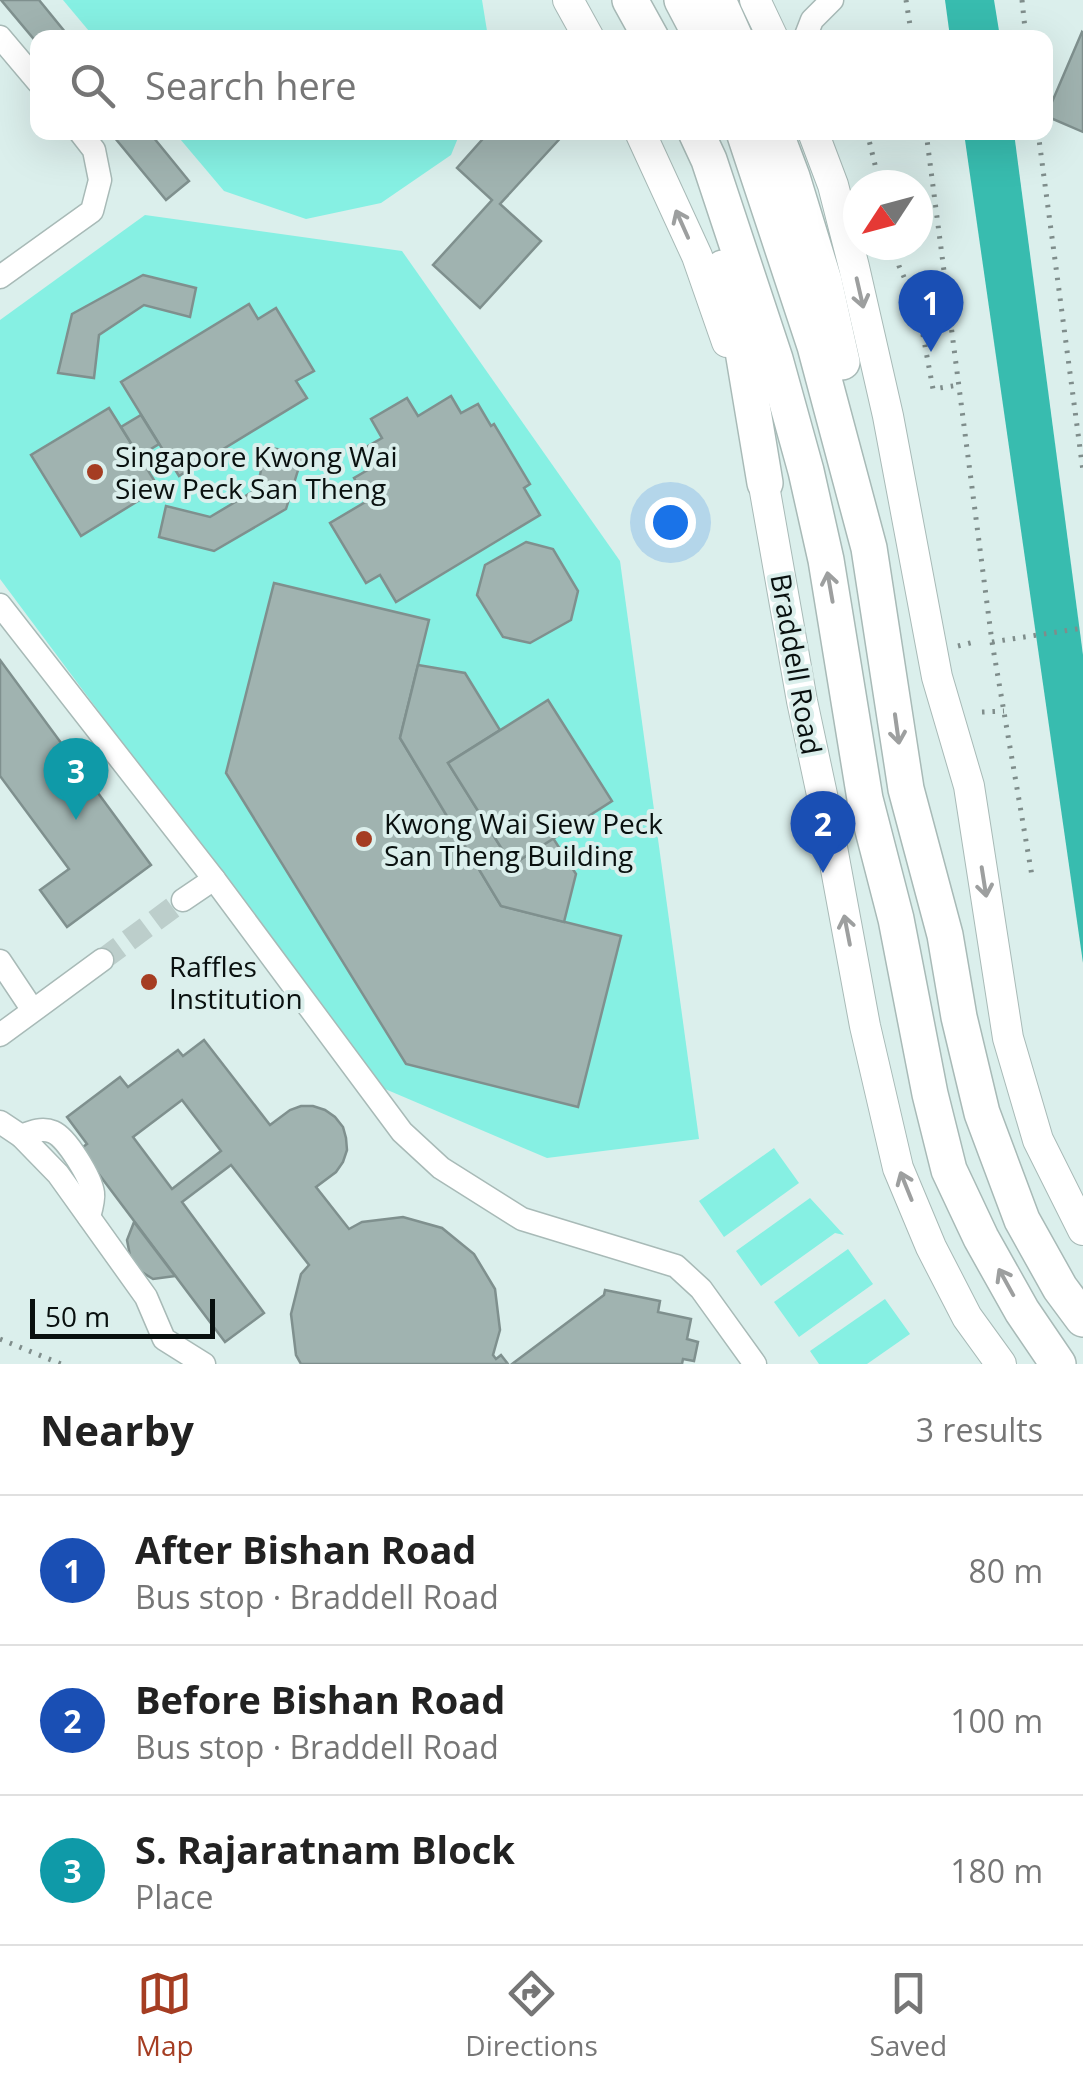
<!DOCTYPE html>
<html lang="en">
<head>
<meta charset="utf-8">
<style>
  :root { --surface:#fff; --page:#f6f6f6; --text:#222; --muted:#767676; --line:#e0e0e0; --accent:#a53d22 }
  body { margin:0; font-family:"Open Sans",sans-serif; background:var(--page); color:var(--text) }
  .compass { position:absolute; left:843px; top:170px; width:90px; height:90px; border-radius:50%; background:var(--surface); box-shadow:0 10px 40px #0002; rotate:234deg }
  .scale { position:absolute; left:30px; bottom:25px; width:185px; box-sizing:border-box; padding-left:10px; border:5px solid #09100f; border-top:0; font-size:28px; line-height:35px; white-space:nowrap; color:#09100f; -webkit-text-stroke:8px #dbefec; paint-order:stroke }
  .you { position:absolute; left:670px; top:522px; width:35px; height:35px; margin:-25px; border:8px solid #fff; border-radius:50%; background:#1a73e8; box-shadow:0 0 0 15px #1a73e833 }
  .badge { display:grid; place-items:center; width:65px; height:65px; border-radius:50%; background:var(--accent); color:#fff; font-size:32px; font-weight:700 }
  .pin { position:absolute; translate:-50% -82px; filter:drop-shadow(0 2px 5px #0008) }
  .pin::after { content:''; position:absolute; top:52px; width:35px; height:30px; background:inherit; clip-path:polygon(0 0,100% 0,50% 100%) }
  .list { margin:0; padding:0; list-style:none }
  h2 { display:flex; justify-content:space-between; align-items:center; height:130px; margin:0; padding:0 40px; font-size:42px }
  h2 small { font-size:32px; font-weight:400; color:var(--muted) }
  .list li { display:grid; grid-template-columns:65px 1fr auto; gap:30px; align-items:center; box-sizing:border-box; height:150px; padding:0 40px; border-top:2px solid var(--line) }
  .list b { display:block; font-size:38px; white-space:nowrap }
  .list p { margin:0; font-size:32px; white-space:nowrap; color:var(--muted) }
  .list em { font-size:32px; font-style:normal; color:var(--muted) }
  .icon { flex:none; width:55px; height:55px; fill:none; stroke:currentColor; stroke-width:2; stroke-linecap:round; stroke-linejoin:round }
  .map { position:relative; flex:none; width:1083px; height:1364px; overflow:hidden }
  .search { position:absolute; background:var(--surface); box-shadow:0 10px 40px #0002; left:30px; right:30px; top:30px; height:110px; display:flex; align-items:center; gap:25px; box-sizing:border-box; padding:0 35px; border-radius:20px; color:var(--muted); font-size:38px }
  .sheet { height:580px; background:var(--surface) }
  nav { display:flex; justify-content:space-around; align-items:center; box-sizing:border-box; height:140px; border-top:2px solid var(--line); background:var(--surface); font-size:28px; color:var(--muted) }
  nav a { display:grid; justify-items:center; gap:5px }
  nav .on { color:var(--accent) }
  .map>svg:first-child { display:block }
</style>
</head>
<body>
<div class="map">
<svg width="1083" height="1364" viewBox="0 0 1083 1364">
  <rect width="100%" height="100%" fill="#dbefec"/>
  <g fill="#86f0e3">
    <polygon points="63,0 482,0 488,37 94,37"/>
    <polygon points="175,133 460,133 451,155 381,203 306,219 224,191"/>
    <polygon points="145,215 402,251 620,561 699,1139 547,1158 378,1086 0,579 0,320"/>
    <polygon points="774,1148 799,1183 724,1237 699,1201"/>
    <polygon points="810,1198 844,1235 835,1233 761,1286 736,1251"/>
    <polygon points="848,1249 873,1284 799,1337 774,1302"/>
    <polygon points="885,1299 910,1334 867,1364 819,1364 810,1351"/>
  </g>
  <g fill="#38bcaf">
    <polygon points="945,0 994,0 1000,37 950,37"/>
    <polygon points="964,133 1014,133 1083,655 1083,963"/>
  </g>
  <g fill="#a0b3b0" stroke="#7f908e" stroke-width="2.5" fill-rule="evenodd">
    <polygon points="1,0 39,0 70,38 38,38 38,44"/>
    <polygon points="1082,32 1083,33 1083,132 1046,116"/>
    <polygon points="110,132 149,132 189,181 166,200"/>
    <polygon points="489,132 565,133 500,204 541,241 480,308 433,265 492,200 457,168"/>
    <polygon points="143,275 196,288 190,317 144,305 99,335 94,378 58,373 72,314"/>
    <polygon points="249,304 258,319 276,308 314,371 296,381 307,398 179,476 121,382"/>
    <polygon points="451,396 461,413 478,404 491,426 494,424 530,484 524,488 540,515 396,602 380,575 366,583 330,523 367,501 354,478 371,468 361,450 382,438 371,419 407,398 418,416"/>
    <polygon points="109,408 159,488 81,536 31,455"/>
    <polygon points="141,415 159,444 139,456 121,427"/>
    <polygon points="266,447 303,454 286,509 214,551 159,537 166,506 210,517 257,489"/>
    <polygon points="526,542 553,549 578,591 571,620 530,643 503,637 477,595 485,565"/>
    <polygon points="274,583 429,620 400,738 501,906 621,936 578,1107 406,1064 226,773"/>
    <polygon points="0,660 151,865 67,927 40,890 69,869 0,776"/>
    <polygon points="418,665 465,673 500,730 448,763 512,865 553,838 576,874 564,922 501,906 400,738"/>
    <polygon points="548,700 612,801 512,865 448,763"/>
    <path d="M204,1040L270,1125L290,1110L301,1106H313L325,1110L335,1117L343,1127L346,1138L347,1150L343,1162L336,1172L316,1187L349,1229L362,1222L403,1217L442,1228L474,1254L495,1289L500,1330L493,1355L496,1359L501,1355L508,1364H301L296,1355L291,1314L301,1274L309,1265L231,1165L182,1202L264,1313L225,1342L80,1149L87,1144L67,1117L120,1077L128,1087L178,1050L183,1056ZM182,1100L221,1151L172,1189L133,1137Z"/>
    <polygon points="134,1222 175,1276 153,1279 132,1266 127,1240"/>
    <polygon points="605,1290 660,1301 658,1312 691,1319 687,1339 698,1342 694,1361 683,1359 682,1364 512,1364 604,1295"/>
  </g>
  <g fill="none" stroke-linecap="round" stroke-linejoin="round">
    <polyline stroke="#bccecb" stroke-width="22" stroke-dasharray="22 11" stroke-linecap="butt" points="102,960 183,900"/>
    <g stroke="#a8bab7" stroke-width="25">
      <g id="minor">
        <polyline points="0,37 38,82"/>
        <polyline points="805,38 812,20 832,0"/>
        <polyline points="0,277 92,211 100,180 94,150 80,132"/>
        <polyline points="0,605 214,879 402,1132 441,1168 522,1219 676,1266 701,1289 755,1364"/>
        <polyline points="183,900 214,879"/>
        <polyline points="0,961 32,1009"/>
        <polyline points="0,1035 102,960"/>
        <polyline points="0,1122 21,1136 58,1174 146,1297 164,1339 204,1364"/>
        <path d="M21,1136C31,1132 42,1127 53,1132C67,1138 91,1178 93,1193C94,1200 91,1210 89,1217"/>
      </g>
    </g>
    <g stroke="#a8bab7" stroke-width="32">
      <g id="major">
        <polyline points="568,0 589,38"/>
        <polyline points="755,0 773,38"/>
        <polyline points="640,132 697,256 727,342"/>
        <polyline points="813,132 833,185 854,267 888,416 937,677 969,786 1008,1038 1038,1140 1083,1230"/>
        <polyline points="760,463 802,701 824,804 865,1026 898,1168 931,1247 967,1317 1001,1364"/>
      </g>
    </g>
    <g stroke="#a8bab7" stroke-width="38">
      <g id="highway">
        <polyline points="630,0 651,38"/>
        <polyline points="682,0 702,38"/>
        <polyline points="718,0 735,38"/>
        <polyline points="696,132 709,160 775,359 806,471 826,560 865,799 896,919 930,1094 949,1170 981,1238 1022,1311 1058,1364"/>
        <polyline points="744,132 815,346 869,548 906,789 945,935 959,1017 982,1113 1022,1220 1060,1288 1083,1319"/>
        <polyline points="775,132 792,177 824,281 842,362"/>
        <polyline points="723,268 743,351 765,483"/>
      </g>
    </g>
    <g stroke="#7f8d8b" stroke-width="5" stroke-dasharray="2.5 8" stroke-linecap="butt">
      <polyline points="906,0 912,38"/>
      <polyline points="1022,0 1026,38"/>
      <polyline points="867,132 880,185"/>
      <polyline points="926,132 992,642 1032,876"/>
      <polyline points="1038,132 1083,471"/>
      <polyline points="894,245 899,266 918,308 933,389 959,385"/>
      <polyline points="992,642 1083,628"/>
      <polyline points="958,646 974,642"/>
      <polyline points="982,712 1004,711"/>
      <polyline points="0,1339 61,1364"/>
    </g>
    <use href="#minor" stroke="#fff" stroke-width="22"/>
    <use href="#major" stroke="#fff" stroke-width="30"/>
    <use href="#highway" stroke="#fff" stroke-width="35"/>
  </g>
  <defs><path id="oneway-shaft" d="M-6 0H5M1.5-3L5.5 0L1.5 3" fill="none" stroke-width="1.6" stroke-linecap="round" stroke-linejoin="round" transform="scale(2.5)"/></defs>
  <g stroke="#9d9f9f">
    <use href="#oneway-shaft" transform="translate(682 224) rotate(-114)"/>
    <use href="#oneway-shaft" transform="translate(860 293) rotate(77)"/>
    <use href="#oneway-shaft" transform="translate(830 587) rotate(-100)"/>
    <use href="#oneway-shaft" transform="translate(897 729) rotate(82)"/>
    <use href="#oneway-shaft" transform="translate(984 882) rotate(81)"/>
    <use href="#oneway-shaft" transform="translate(847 930) rotate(-101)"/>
    <use href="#oneway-shaft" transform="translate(906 1186) rotate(-112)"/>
    <use href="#oneway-shaft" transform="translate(1006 1282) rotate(-119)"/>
  </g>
  <g fill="#a53d22" stroke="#dbefec" stroke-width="4">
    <circle cx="95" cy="472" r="10"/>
    <circle cx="364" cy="839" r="10"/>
    <circle cx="149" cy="982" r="10"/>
  </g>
  <g text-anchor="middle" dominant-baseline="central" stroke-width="8" stroke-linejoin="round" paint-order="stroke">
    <g font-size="28" fill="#09100f" stroke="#dbefec" text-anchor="start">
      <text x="115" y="456">Singapore Kwong Wai<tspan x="115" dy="32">Siew Peck San Theng</tspan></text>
      <text x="384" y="823">Kwong Wai Siew Peck<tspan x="384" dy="32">San Theng Building</tspan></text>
      <text x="169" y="966">Raffles<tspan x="169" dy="32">Institution</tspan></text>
    </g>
    <g font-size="28" fill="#09100f" stroke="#dbefec">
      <text transform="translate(797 664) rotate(80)">Braddell Road</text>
    </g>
  </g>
</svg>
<svg class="compass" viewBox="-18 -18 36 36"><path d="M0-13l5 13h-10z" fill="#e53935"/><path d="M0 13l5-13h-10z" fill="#767676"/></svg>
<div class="scale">50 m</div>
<div class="you"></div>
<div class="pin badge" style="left:931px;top:352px;background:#1a4fb4">1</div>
<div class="pin badge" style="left:823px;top:873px;background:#1a4fb4">2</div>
<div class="pin badge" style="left:76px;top:820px;background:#0f9aa8">3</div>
<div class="search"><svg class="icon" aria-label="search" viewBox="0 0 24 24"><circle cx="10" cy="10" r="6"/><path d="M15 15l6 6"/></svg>Search here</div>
</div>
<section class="sheet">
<h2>Nearby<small>3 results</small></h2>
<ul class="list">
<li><span class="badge" style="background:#1a4fb4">1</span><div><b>After Bishan Road</b><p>Bus stop · Braddell Road</p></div><em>80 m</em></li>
<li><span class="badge" style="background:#1a4fb4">2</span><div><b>Before Bishan Road</b><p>Bus stop · Braddell Road</p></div><em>100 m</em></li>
<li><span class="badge" style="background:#0f9aa8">3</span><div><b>S. Rajaratnam Block</b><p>Place</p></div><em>180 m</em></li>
</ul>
</section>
<nav>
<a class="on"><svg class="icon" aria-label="map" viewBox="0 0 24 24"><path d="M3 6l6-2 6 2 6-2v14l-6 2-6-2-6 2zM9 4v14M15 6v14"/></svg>Map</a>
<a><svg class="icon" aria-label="directions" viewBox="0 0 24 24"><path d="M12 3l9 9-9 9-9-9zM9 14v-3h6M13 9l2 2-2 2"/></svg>Directions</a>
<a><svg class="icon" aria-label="saved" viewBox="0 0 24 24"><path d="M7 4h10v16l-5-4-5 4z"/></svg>Saved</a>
</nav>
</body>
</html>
